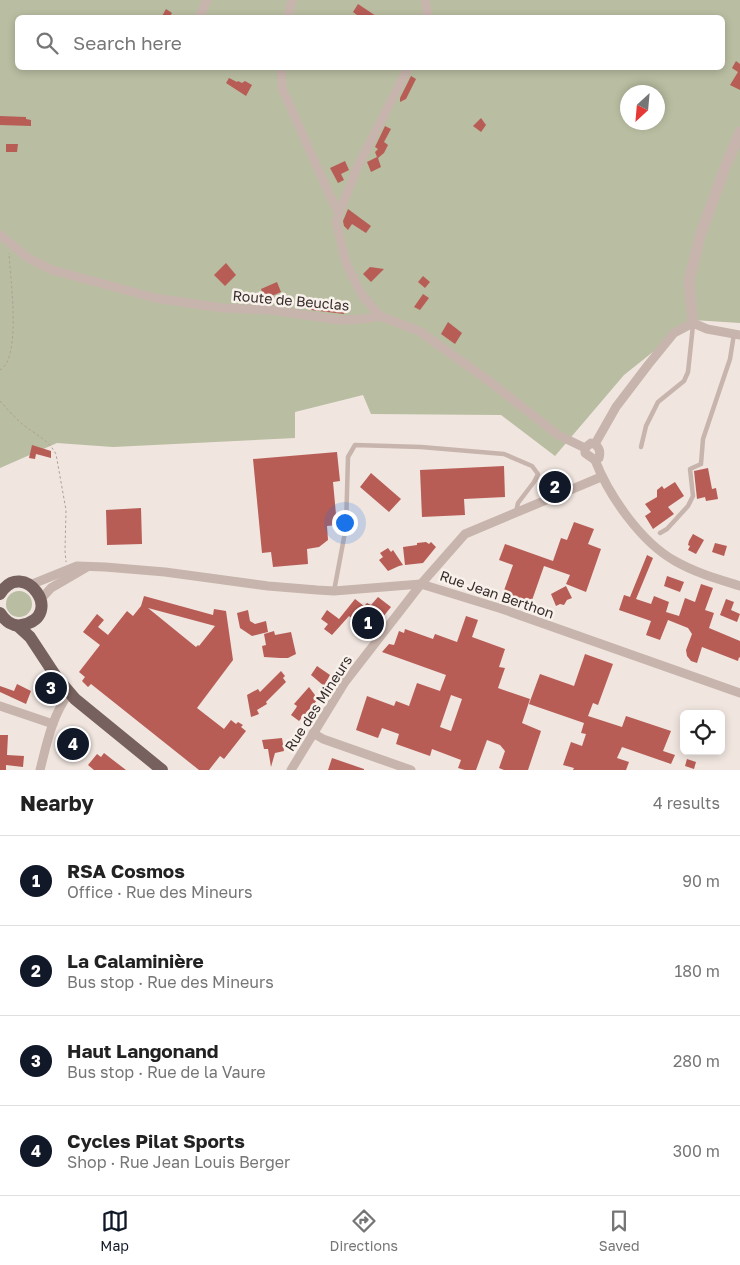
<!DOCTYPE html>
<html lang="en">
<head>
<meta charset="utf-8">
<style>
  :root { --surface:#fff; --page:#f2f2f2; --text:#222; --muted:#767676; --line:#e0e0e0; --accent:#111827 }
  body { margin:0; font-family:"Golos Text",sans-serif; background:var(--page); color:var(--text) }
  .controls { position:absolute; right:15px; bottom:15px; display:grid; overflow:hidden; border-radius:8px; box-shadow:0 2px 8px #0003 }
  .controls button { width:45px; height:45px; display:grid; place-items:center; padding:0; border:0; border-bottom:1px solid var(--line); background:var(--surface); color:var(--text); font:25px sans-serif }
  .compass { position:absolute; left:620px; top:85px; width:45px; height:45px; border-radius:50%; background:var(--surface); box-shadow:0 2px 8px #0003; rotate:206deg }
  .you { position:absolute; left:344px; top:522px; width:18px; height:18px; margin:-12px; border:4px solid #fff; border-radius:50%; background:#1a73e8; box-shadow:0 0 0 8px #1a73e833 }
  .badge { display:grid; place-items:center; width:32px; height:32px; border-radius:50%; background:var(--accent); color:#fff; font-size:16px; font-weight:700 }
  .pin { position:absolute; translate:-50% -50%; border:2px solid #fff; box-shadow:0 1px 5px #0006 }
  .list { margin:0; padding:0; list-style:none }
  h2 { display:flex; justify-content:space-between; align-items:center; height:65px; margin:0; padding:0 20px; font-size:21px }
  h2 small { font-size:16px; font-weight:400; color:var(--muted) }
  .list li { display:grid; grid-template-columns:32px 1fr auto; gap:15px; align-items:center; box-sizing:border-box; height:90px; padding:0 20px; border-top:1px solid var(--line) }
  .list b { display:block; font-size:19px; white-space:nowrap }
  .list p { margin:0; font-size:16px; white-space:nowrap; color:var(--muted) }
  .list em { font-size:16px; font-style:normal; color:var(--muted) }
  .icon { flex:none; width:28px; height:28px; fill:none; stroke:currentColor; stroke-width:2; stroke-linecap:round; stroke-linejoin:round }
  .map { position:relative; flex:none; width:740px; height:770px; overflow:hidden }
  .search { position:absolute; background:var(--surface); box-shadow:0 2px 8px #0003; left:15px; right:15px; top:15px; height:55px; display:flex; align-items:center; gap:12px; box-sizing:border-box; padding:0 18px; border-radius:8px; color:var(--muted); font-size:19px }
  .sheet { height:425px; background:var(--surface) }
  nav { display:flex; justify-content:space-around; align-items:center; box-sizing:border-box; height:70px; border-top:1px solid var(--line); background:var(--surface); font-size:14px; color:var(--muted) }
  nav a { display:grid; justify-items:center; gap:2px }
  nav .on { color:var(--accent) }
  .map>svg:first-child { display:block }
</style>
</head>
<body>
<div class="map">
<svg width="740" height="770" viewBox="0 0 740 770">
  <rect width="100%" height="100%" fill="#f0e5df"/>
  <g fill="#b9bda1" fill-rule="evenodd">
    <path d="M0,0H740V323L693,320L624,375L555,456L501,415L371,414L363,395L295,412V438L113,447L57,443L0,468ZM18,18H722V68H18ZM628,92H658V122H628Z"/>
    <circle cx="19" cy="604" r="13"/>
  </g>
  <g fill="#b75d56" fill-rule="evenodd">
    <polygon points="358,4 379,18 361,18 353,12"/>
    <polygon points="166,9 172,13 169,18 161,18"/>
    <polygon points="736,61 740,64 740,90 730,85 738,72 732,68"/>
    <polygon points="411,76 416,79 406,99 400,102 400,98"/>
    <polygon points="229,78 237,82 238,81 242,83 245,81 252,85 246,96 226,83"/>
    <polygon points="0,116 26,117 26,119 31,120 31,126 0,125"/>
    <polygon points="481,118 486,125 481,132 473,126"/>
    <polygon points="385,126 391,129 384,142 388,145 384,153 378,158 381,167 371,172 367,162 377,157 375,152 378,149 375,147"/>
    <polygon points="6,144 18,144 17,152 6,152"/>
    <polygon points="345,161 349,170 341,174 344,180 338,183 330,168"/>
    <polygon points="348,209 371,226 366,233 352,224 348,230 344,226 343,221"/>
    <polygon points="226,263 236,275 225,286 214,275"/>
    <polygon points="370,267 384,269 371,282 363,274"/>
    <polygon points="423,276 430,282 425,288 418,282"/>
    <polygon points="277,282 281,292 265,299 261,289"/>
    <polygon points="423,294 429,298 420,310 414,307"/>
    <polygon points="315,303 345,307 344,314 311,310 311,304 315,305"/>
    <polygon points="448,322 462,333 455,344 441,334"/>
    <polygon points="32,445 51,451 51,458 36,454 35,459 29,458"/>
    <polygon points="337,452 340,481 333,482 337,525 327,526 328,540 319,547 307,549 308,564 273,567 271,552 262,553 253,459"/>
    <polygon points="504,466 505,497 464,499 465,515 422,517 420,470"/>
    <polygon points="708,468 712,489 716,488 718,499 706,501 705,497 697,499 694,471"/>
    <polygon points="371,473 401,499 389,512 360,487"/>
    <polygon points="675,482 684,496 668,507 674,514 653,529 645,516 651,512 645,504 657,497 657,490 662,486 664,489"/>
    <polygon points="141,508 142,544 107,545 106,510"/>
    <polygon points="574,522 594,529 588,544 601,549 586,592 566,584 570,575 544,566 530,606 502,596 513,565 499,560 505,544 553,561 561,538 567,540"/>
    <polygon points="693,534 704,540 696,554 688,550 690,546 688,545 689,541"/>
    <polygon points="426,542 429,544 431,542 436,547 423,563 405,565 403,547 417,545 417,543"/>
    <polygon points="715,543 727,546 724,556 712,552"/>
    <polygon points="388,548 391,552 393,550 403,565 399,566 388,571 379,560 383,557 380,553"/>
    <polygon points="647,555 653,558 636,599 651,604 654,596 669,602 666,612 679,616 685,598 695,602 701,584 713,588 705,610 714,613 709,628 740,641 740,658 739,657 738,661 702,647 697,663 691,661 687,656 686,650 692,634 688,628 668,620 660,640 646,635 651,621 619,610 624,595 630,597"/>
    <polygon points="667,576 684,582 680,592 664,586"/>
    <polygon points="566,586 572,598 567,600 564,605 560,604 556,606 551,594"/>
    <path d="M144,596L213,615L214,609L226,611L233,660L197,708L224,729L231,720L236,724L238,722L243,725L241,727L246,731L224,759L220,756L209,770H199L91,684L88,687L82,681L85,677L79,672L100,645L83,632L97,614L104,620L98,627L108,635L127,611L133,616L141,606ZM148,608L215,626L199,646L198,645L196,647Z"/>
    <polygon points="378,597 391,607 370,633 349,616 332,635 324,629 328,624 321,619 327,610 339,619 355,599 364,606 367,603 371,605"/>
    <polygon points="726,599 734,602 731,610 740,614 737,622 720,615"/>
    <polygon points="248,610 250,621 255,624 266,621 268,632 252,636 240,628 237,613"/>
    <path d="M466,616L478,620L472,637L505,649L499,667L505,668L498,688L530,699L522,723L541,731L528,770H504L499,768L505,751L500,745L487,740L476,770H465L458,768L461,760L432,749L430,756L396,744L399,734L382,728L378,738L356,730L367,696L394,706L396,701L409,706L417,683L440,691L446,675L382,652L389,644L394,645L399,631L404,633L405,629L433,639L435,634L457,642ZM451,695L462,699L451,731L440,727Z"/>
    <polygon points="274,631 275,635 291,632 296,654 288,658 280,658 264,657 262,646 266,645 264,634"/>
    <polygon points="585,654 613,664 598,705 593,703 588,716 622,727 626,716 671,731 663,751 675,755 671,764 622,747 617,758 629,762 626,770 573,770 574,768 563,765 571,742 582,746 586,734 581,733 584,723 529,704 540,674 574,686"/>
    <polygon points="317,666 330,675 324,686 311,675"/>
    <polygon points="281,671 285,676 283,678 286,682 266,702 267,704 257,710 259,714 251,717 247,695 258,689 260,692"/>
    <polygon points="17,684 31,691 26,704 0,692 0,686 14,691"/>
    <polygon points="309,687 318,699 299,721 291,715 296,708 297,706 294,704"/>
    <polygon points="72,728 88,741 74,760 58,747"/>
    <polygon points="0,735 8,735 7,755 24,756 23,767 6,765 6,770 0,770"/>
    <polygon points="282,738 284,751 275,753 271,767 268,749 264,749 262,740"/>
    <polygon points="104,753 113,760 126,770 94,770 88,765 97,754 101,757"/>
    <polygon points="332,758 364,769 364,770 328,770"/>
    <polygon points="687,759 696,762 694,769 685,766"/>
  </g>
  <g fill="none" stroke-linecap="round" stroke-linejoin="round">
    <g stroke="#b29e97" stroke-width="1" stroke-dasharray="2.5 2.5" stroke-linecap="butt">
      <path d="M0,370C22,358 10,277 9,253"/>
      <path d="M0,401C8,410 16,419 26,427C37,435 49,441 56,454L66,510L65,551L66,562"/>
    </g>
    <g stroke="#c7b4ad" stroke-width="4.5">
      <polyline points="641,447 646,426 658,402 684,381 688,372 693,325"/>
      <polyline points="660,533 667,529 688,506 693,496 690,469 701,464 703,439 730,359 734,334"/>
      <polyline points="334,591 346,527 348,457 355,445 421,447 504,454 532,466 538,474 534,482 518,503 516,512"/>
    </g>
    <g stroke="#c7b4ad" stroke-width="9">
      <polyline points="425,0 428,18"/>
      <polyline points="199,18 207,0"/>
      <polyline points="288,18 292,0"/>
      <polyline points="281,68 282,88 330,196 339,213"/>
      <polyline points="0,235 28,258 52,270 155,298 222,308 271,310 339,320 363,319 380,316 419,331 489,381 558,435 585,448"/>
      <polyline points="380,316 362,295 346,263 336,221 357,168 408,68"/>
      <path d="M591,443C599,445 601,451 599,458L595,460L585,453V448Z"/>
      <polyline points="595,444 616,407 648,365 674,333 693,323 707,329 740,335"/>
      <path d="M595,460C609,496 641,542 675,561C696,573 718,579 740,586"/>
      <polyline points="30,585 77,566 105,567 165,572 268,586 317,590 334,591 421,584 502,609 740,693"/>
      <polyline points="41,599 51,588 87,567"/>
      <polyline points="0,706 53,724"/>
      <polyline points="313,733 323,739 411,770"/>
      <path d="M40,770C47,743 52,716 69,693"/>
      <polyline points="291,770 345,682 421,584 465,534 601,477"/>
    </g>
    <polyline stroke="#c7b4ad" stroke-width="11" points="693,323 689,281 701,233 724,170 740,132"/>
    <g stroke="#76615e" stroke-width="12">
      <path d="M0,594C23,556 67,616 22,625C13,627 5,621 0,613"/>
      <polyline points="18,626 30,637 57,678 75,699 162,770"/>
    </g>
  </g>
  <g text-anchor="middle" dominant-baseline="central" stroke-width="5" stroke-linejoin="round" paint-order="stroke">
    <g font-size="14" fill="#362c2a" stroke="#f8f0eb">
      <text transform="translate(291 300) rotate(5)">Route de Beuclas</text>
      <text transform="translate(497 594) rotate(19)">Rue Jean Berthon</text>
      <text transform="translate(318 703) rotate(-57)">Rue des Mineurs</text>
    </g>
  </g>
</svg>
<div class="controls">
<button><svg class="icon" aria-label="locate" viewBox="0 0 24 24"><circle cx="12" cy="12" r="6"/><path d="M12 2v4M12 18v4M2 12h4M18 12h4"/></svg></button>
</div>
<svg class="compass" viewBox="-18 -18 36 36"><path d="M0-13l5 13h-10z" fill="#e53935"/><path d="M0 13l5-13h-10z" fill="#767676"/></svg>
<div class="you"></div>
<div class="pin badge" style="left:368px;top:623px">1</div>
<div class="pin badge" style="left:555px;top:487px">2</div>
<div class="pin badge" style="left:51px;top:688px">3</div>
<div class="pin badge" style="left:73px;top:744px">4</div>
<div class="search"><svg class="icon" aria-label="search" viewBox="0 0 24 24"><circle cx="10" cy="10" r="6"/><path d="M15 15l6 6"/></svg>Search here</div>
</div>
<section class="sheet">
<h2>Nearby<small>4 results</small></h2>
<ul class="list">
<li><span class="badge">1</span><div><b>RSA Cosmos</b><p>Office · Rue des Mineurs</p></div><em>90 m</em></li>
<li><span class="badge">2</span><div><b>La Calaminière</b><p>Bus stop · Rue des Mineurs</p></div><em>180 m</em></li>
<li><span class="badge">3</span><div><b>Haut Langonand</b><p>Bus stop · Rue de la Vaure</p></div><em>280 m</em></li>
<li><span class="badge">4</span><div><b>Cycles Pilat Sports</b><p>Shop · Rue Jean Louis Berger</p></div><em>300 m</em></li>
</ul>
</section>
<nav>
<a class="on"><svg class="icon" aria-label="map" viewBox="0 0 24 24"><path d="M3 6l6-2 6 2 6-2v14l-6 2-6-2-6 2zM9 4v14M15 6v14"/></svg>Map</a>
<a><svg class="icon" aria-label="directions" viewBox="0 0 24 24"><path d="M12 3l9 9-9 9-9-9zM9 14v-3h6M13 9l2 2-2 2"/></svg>Directions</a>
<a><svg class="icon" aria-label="saved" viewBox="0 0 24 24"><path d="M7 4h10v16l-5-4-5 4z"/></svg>Saved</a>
</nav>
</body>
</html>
